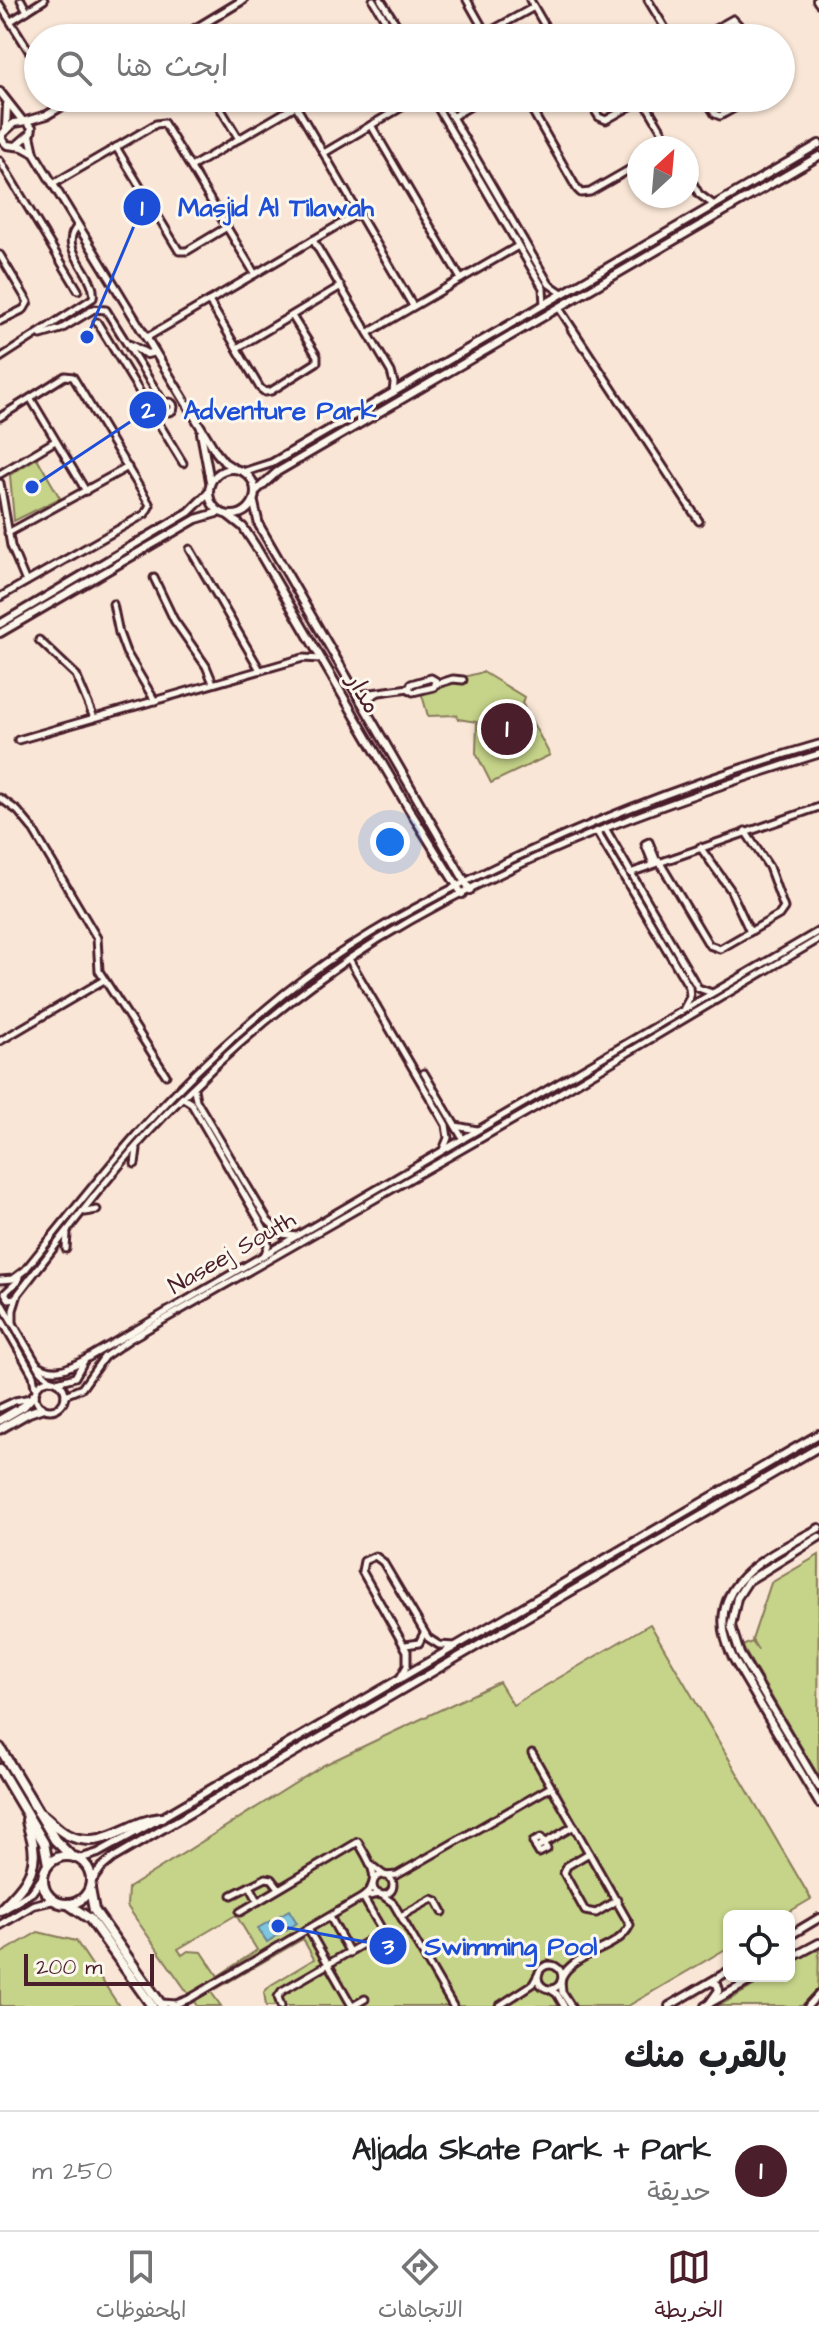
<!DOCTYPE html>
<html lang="ar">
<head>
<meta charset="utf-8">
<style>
  :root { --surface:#fff; --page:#f2f2f2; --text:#202124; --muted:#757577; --line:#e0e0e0; --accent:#4a1f2b }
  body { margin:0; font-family:"Architects Daughter","Playpen Sans Arabic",sans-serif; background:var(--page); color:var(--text); direction:rtl }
  .controls { position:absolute; right:24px; bottom:24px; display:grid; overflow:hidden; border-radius:12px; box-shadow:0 2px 6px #0004 }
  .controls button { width:72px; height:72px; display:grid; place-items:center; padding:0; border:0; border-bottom:2px solid var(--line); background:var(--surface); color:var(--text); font:40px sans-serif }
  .compass { position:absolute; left:627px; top:136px; width:72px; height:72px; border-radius:50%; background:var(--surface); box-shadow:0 2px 6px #0004; rotate:26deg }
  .scale { position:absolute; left:24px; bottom:20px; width:130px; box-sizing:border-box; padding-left:8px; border:4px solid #4a1f2b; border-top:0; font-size:22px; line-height:28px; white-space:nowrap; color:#4a1f2b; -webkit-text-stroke:6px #fbf7ec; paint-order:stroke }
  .you { position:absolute; left:390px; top:842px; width:28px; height:28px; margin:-20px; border:6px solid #fff; border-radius:50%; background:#1a73e8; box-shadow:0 0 0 12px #1a73e833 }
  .badge { display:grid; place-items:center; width:52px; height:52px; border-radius:50%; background:var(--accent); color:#fff; font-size:26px; font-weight:700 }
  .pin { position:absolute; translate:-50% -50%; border:4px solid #fff; box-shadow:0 2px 8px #0006 }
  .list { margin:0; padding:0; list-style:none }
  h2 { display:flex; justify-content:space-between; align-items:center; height:104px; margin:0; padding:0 32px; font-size:34px }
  h2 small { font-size:26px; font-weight:400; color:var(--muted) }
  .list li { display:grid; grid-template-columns:52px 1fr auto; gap:24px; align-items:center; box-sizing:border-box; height:120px; padding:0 32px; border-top:2px solid var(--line) }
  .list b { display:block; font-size:30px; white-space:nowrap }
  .list p { margin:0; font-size:26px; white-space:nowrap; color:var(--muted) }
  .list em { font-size:26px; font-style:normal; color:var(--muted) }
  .icon { flex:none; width:44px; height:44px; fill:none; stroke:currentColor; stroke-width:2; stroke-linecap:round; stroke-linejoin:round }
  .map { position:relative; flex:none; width:819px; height:2006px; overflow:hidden; direction:ltr }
  .search { position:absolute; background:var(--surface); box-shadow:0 2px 6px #0004; left:24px; right:24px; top:24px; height:88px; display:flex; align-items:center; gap:20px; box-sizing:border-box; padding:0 28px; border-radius:44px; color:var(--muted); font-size:30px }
  .sheet { height:224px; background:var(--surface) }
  nav { display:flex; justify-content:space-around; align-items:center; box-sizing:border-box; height:112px; border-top:2px solid var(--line); background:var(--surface); font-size:22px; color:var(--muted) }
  nav a { display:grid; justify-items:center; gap:4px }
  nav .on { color:var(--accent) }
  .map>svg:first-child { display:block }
</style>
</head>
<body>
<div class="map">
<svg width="819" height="2006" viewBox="0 0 819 2006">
  <rect width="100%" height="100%" fill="#f9e6d6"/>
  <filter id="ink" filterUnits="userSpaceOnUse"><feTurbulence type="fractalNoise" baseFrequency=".0125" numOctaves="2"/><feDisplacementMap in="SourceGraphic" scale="16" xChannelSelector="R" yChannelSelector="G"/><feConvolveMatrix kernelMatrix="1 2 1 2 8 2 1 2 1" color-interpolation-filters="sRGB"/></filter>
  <g filter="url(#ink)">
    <g fill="#c5d489" stroke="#887a5a" stroke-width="2" fill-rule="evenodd">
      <polygon points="37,458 60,498 14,521 10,475"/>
      <polygon points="483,672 524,697 522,703 550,755 491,783 476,753 477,722 458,719 457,715 428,716 420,688"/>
      <polygon points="819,1555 818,1756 819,1777 742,1646 752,1642 758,1650 752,1640 771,1583"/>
      <path d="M650,1624L811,1899L782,1916H729V1947L628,2006H266L264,1992L271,1985L314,1959L303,1939L211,1992L221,2006H197L127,1906L128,1888L324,1765L499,1682L513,1705ZM236,1915L257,1950L218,1976L202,1952L188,1951L182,1955L178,1949Z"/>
      <polygon points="38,1932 76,1941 119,2006 0,2006 0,1954"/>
      <polygon points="819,1948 818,1994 801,2006 719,2006 771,1976 789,1976 789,1965"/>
    </g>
    <polygon fill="#7ec6df" stroke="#698397" stroke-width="2" points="289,1910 297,1923 267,1942 258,1928"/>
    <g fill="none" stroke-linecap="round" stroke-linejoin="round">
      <g stroke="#4a1f2b" stroke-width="11">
        <g id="minor">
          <polyline points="21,0 27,11"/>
          <polyline points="373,0 396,38"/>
          <polyline points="381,0 405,38"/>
          <polyline points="467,0 484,30 489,32 534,7"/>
          <polyline points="530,0 552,38"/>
          <polyline points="648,0 671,38"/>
          <polyline points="0,5 38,65"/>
          <polyline points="11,21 44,0"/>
          <polyline points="303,38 313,33 320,38"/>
          <polyline points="699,38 733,19 751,38"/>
          <polyline points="214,98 239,139"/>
          <polyline points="432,98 543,288 544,305"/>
          <polyline points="441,98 549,284 562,293"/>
          <polyline points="525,98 577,189 581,193 590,192 639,164"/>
          <polyline points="587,98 599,117 606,120 645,98"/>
          <polyline points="705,98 715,114 720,116 752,98"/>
          <polyline points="643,99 672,148"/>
          <polyline points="296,106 413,306"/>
          <polyline points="452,117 484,98"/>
          <polyline points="371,125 461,279"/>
          <polyline points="116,147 179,251 187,251 227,227"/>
          <polyline points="324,153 417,98"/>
          <polyline points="0,161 78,290"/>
          <polyline points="191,167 309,98"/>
          <polyline points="687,173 699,194 714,205"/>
          <polyline points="53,184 156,124 164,123 255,274"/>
          <polyline points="313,240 391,372 394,383 393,393"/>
          <polyline points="0,255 28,302 24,309 0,321"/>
          <polyline points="209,301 260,388 265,392 271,391 317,362 317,356 292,316"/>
          <polyline points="559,308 699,521"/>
          <polyline points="97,322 183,463"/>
          <polyline points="571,329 583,347"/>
          <polyline points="368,333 518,246"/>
          <polyline points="41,335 61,329 94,309 106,310 165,405"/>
          <polyline points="146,338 359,213"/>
          <polyline points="237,348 341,286"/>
          <path d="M0,358L93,298C98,274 55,248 78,226"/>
          <polyline points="31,399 86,491"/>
          <circle cx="169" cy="407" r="5"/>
          <polyline points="0,417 65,376 73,377 150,505 145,514 0,597"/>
          <polyline points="0,474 55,441"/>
          <polyline points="0,483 11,546 26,582"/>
          <polyline points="8,533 128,467"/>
          <polyline points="190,549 260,670"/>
          <polyline points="154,578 174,620 206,666 213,683"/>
          <polyline points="113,604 119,633 126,652 155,701"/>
          <polyline points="39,640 76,675 94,718"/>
          <polygon points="431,678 436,681 434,687 413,692 409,689 411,684"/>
          <polyline points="437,684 453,679 463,680"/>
          <polyline points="357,695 409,688"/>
          <polyline points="361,702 377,693"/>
          <polyline points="18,740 303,658 321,659"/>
          <polyline points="0,798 18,811 32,828 97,938 99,971 166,1075"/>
          <polyline points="605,828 698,988 712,993"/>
          <polyline points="597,832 689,987 690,997 684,1008"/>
          <polyline points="700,847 730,889 750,932"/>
          <polyline points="659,861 709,945 720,949 779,915 784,908 769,867 745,831"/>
          <polyline points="653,864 645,844 649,842 657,862"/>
          <polyline points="630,873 819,807"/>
          <polyline points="349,959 446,1125 448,1138 443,1150"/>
          <polyline points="0,1041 104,980"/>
          <polyline points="424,1073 463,1139"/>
          <polyline points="194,1089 196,1100 268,1221 282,1234 296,1236"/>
          <polyline points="183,1098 191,1103 266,1232 268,1245 265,1254"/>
          <polyline points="456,1126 477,1130"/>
          <polyline points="135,1164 137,1149"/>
          <polyline points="85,1212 97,1210"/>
          <polyline points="66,1249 67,1234"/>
          <path d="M0,1280L13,1279L25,1270C59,1228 93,1185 128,1144C175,1089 229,1039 285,993C341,948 401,914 465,882C578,825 697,779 819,744"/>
          <polyline points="15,1298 9,1299 5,1293 18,1281 19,1276"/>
          <polyline points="0,1301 41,1371 51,1380"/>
          <polyline points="0,1317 33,1375 35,1387"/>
          <path d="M13,1324V1310L18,1294C65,1234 111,1171 164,1116C228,1050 301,988 379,939C515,856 667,801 819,754"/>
          <path d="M36,1363C53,1376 67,1369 84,1360L819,931"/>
          <circle cx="50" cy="1395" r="15"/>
          <polyline points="57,1382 75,1377 84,1361"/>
          <polyline points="65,1395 82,1388 104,1357 130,1339 543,1103 819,939"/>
          <polyline points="0,1408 15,1401 31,1398"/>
          <polyline points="406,1645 419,1643 424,1633"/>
          <polyline points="401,1676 407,1666 407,1651 362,1571 364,1561 375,1556 383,1562 428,1638 439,1645 455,1646"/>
          <path d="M532,1753L630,1925C617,1952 575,1951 562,1977"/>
          <polygon points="541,1838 547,1849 539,1853 533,1842"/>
          <polyline points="536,1848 574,1826"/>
          <polyline points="589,1853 567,1866 564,1873 585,1911 596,1913 617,1900"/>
          <polyline points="371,1865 385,1876 397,1875 551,1787"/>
          <circle cx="383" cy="1885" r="10"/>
          <polyline points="250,1886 258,1901"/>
          <polyline points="232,1895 266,1878 272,1879 279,1888"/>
          <polyline points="382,1895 393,1903 453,2006"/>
          <path d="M240,1912L358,1842C369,1861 384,1880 363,1897"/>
          <polyline points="401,1916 432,1899 437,1901 443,1912"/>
          <polyline points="330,1917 350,1953"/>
          <polyline points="308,1929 363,1897 380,1894"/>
          <circle cx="550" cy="1977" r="12"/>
          <polyline points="561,1981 562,1992 571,2006"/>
          <polyline points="551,1990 557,1994 564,2006"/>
          <polyline points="162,2003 176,2004 189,1999 308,1929 352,2006"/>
          <polyline points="281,2006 278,1997 282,1991 380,1934 381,1928 363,1897"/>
          <polyline points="353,2006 365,1999"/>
          <polyline points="499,2006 533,1984 538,1975"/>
          <polyline points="808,2006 819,1994"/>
        </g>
      </g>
      <g stroke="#4a1f2b" stroke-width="12">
        <g id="tertiary">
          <polyline points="817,0 819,3"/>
          <polyline points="180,38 243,0"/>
          <polyline points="0,92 22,120"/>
          <polyline points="26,121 47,115 76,98"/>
          <polyline points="6,128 7,105"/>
          <polyline points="30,135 34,153 216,452 224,462 235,469"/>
          <polyline points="16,146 31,133 32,127 26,121 14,123 2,134 2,140 7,145 23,147 34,153"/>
          <polyline points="130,345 147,354 155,352"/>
          <polyline points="201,433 210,481"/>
          <circle cx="232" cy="492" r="23"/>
          <polyline points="244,472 272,463 819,144"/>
          <polyline points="256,491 277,472 819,156"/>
          <polyline points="254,503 259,525 470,890"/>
          <polyline points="229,516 243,527 256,547 409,809 462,894"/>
          <polyline points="0,624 189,512 209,492"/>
          <polyline points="0,633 196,519 220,512"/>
          <path d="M819,1528C768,1557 697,1585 733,1658L819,1803"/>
          <polyline points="819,1537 748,1581 737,1598 731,1626 740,1654 819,1787"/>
          <polyline points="79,1859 98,1853 161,1818 819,1434"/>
          <polyline points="91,1882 101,1868 113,1858 819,1447"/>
          <polyline points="3,1910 32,1892 43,1877"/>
          <polyline points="0,1925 33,1905 54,1900"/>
          <polyline points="789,1936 819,1918"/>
          <polyline points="789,1959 819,1943"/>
          <polyline points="709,2004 719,1990 717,1984 711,1982"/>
          <polyline points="669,2006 729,1971"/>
          <polyline points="705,2006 759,1976"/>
        </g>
      </g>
      <g stroke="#4a1f2b" stroke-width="13">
        <g id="secondary">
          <polyline points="0,1420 24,1406 34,1395"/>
          <polyline points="0,1429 28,1413 42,1408"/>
        </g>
      </g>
      <g stroke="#4a1f2b" stroke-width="14">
        <g id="primary">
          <polyline points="0,1748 55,1840 71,1856"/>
          <polyline points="0,1769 44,1843 48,1864"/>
          <path d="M38,1812C49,1818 56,1830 68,1835C104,1852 128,1821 161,1818"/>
          <circle cx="67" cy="1880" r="24"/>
          <polyline points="90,1889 94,1910 162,2006"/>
          <polyline points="68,1904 90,1919 152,2006"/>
          <path d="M0,1910C19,1891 38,1874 33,1845C32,1836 28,1829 27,1820"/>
        </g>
      </g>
      <use href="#minor" stroke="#fbf7ec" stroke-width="5"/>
      <use href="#tertiary" stroke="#fbf7ec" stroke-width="6"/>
      <use href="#secondary" stroke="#fbf7ec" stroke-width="7"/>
      <use href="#primary" stroke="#fbf7ec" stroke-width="8"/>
    </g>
  </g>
  <g text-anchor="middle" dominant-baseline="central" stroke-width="6" stroke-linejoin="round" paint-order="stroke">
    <g font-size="24" fill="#4a1f2b" stroke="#fbf7ec">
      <text transform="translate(363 694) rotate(60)">مدار</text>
      <text transform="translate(232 1253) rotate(-30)">Naseej South</text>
    </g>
  </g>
  <path fill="none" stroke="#1d4ed8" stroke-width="3" d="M87 337L142 207M32 487L148 410M278 1926L388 1946"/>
  <g fill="#1d4ed8" stroke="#fbf7ec" stroke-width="3">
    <circle cx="87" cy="337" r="8"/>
    <circle cx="32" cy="487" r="8"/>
    <circle cx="278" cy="1926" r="8"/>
    <circle cx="142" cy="207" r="20"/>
    <circle cx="148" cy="410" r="20"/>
    <circle cx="388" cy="1946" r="20"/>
  </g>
  <g font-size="24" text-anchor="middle" font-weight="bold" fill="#fff">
    <text x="142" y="216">1</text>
    <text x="148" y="418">2</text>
    <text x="388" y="1954">3</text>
  </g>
  <g font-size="26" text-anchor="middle" font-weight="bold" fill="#1d4ed8" stroke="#fbf7ec" stroke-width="6" stroke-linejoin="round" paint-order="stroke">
    <text x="276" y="216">Masjid Al Tilawah</text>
    <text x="280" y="419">Adventure Park</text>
    <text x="511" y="1955">Swimming Pool</text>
  </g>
</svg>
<div class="controls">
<button><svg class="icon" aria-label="locate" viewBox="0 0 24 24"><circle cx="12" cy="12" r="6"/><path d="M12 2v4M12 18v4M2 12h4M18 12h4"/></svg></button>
</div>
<svg class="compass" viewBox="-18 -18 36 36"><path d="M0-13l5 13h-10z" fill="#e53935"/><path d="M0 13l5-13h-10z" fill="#757577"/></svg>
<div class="scale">200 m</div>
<div class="you"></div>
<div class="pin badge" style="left:507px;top:729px">1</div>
<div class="search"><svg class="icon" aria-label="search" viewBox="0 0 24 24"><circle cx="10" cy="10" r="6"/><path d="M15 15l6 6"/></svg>ابحث هنا</div>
</div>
<section class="sheet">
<h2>بالقرب منك<small></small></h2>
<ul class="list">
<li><span class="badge">1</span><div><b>Aljada Skate Park + Park</b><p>حديقة</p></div><em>250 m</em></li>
</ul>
</section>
<nav>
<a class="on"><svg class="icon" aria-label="map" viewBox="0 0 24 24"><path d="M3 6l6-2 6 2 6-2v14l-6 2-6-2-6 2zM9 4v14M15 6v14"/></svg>الخريطة</a>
<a><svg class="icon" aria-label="directions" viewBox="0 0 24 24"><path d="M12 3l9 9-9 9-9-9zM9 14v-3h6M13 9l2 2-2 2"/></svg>الاتجاهات</a>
<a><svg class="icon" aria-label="saved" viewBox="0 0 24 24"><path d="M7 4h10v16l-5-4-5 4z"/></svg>المحفوظات</a>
</nav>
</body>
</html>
